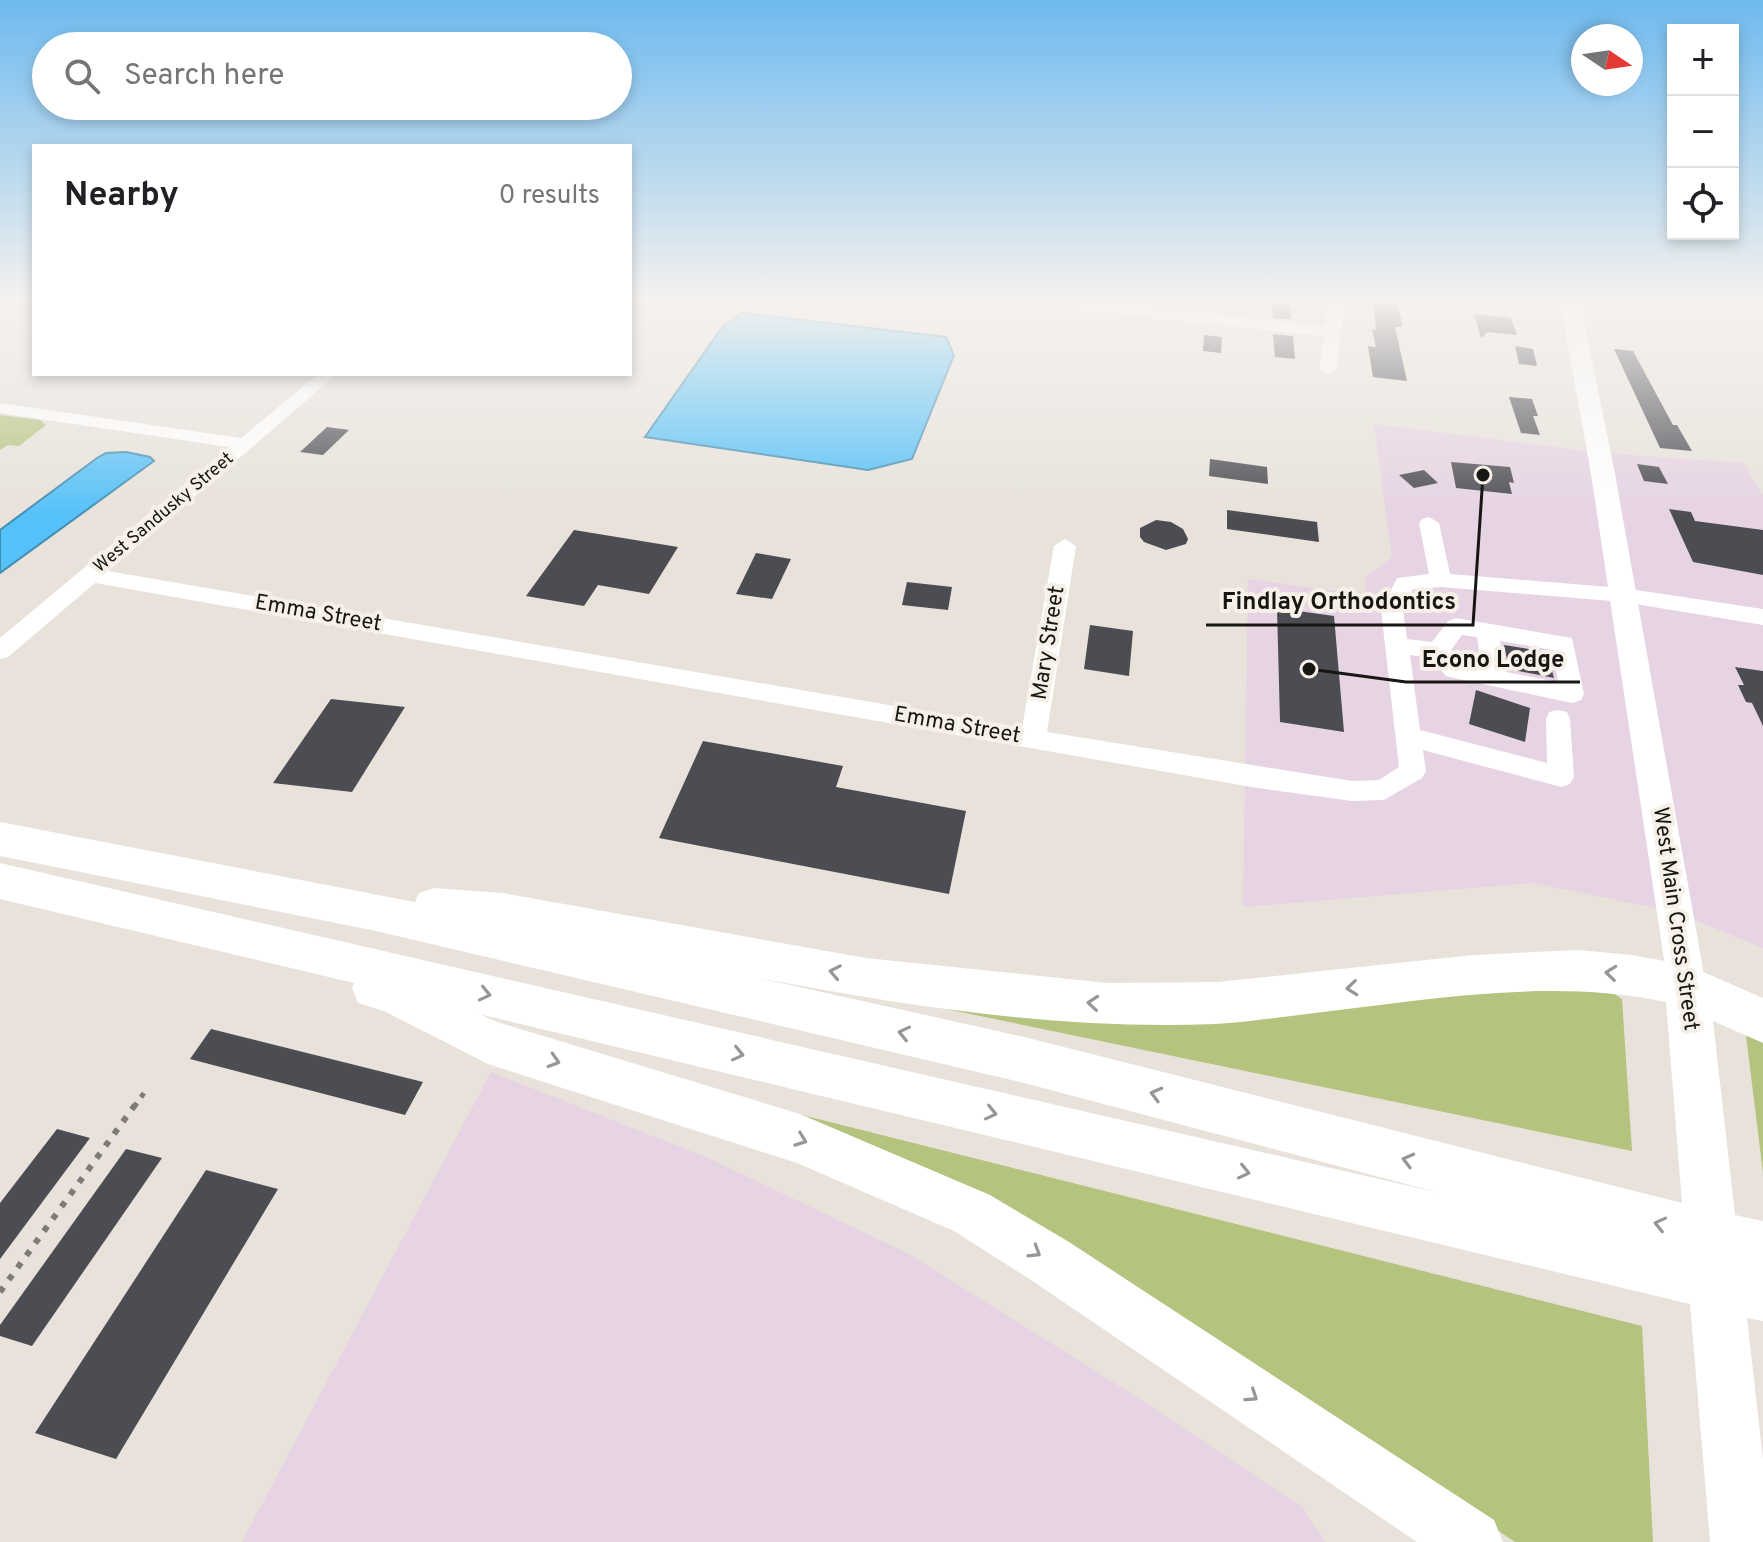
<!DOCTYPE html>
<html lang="en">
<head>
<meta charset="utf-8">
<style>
  :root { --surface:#fff; --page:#f6f6f6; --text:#202124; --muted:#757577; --line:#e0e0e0 }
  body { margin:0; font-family:Overpass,sans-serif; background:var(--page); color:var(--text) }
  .controls { position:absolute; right:24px; top:24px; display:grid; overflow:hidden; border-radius:0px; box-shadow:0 4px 12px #0003 }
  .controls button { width:72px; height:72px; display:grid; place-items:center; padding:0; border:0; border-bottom:2px solid var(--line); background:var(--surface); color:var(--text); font:40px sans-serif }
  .compass { position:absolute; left:1571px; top:24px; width:72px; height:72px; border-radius:50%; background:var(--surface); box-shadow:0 4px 12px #0003; rotate:103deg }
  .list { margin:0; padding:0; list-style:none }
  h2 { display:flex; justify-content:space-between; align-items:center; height:104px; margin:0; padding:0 32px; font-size:34px }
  h2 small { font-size:26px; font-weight:400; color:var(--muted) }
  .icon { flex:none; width:44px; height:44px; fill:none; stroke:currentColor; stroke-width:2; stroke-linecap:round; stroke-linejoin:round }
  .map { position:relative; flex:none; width:1763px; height:1542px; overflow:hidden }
  .search { position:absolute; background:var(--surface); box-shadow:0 4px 12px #0003; left:32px; top:32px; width:600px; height:88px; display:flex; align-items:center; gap:20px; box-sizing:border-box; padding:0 28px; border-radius:44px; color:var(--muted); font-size:30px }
  .panel { position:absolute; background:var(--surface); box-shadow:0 4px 12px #0003; left:32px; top:144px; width:600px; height:232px; border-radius:0px }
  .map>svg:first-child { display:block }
</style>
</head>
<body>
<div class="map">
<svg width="1763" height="1542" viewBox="0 0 1763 1542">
  <rect width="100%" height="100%" fill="#e8e2db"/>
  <g fill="#e6d3e3">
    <polygon points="1374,424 1602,453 1744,463 1763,495 1763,948 1676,912 1533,883 1243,907 1248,579 1365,595 1365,578 1392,557"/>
    <polygon points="491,1072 708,1158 907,1253 1135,1396 1302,1507 1325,1542 242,1542"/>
  </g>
  <g fill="#b4c37d">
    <polygon points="0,415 40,420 46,425 19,446 8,445 0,450"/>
    <polygon points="1604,987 1622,999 1632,1151 927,1005 1374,1000"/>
    <polygon points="1745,1027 1763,1034 1763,1173"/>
    <polygon points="790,1112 1642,1326 1653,1542 1515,1542 1140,1291"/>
  </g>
  <g fill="#54c1f8" stroke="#428eb3" stroke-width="2">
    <polygon points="742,313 946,337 954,355 912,459 868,470 645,437 723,326"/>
    <polygon points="126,452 150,457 154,461 0,573 0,530 97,458 106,453"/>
  </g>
  <g fill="#4c4c53">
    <polygon points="1272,301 1290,301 1291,319 1273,318"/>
    <polygon points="1373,301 1390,301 1397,304 1403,327 1395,327 1407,381 1373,377 1368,346 1376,347 1372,329 1376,330"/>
    <polygon points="1474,314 1511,318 1517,335 1488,332 1481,338"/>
    <polygon points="1273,334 1293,336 1295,359 1275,357"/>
    <polygon points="1204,335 1222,337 1221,353 1203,351"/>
    <polygon points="1515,346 1533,349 1537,366 1519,364"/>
    <polygon points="1614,349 1633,351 1673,425 1677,425 1692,451 1660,448"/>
    <polygon points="1509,397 1532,399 1538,416 1533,416 1540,435 1521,433"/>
    <polygon points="327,427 349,430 323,455 300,452"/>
    <polygon points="1210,459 1267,467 1268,484 1209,476"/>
    <polygon points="1451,462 1510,467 1514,483 1509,482 1512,494 1456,488"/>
    <polygon points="1637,464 1659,467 1668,484 1644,481"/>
    <polygon points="1424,470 1438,483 1414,488 1399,475"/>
    <polygon points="1669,509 1691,512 1695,521 1763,530 1763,575 1693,562"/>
    <polygon points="1227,510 1317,522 1319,542 1227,529"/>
    <polygon points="1156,520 1171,522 1183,529 1188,539 1186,544 1166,550 1144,542 1140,537 1140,528"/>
    <polygon points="574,530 678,547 649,594 598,585 584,606 526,596"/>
    <polygon points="756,553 791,559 772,599 736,594"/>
    <polygon points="907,582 952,587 948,610 902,605"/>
    <polygon points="1277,608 1334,616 1344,732 1280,722"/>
    <polygon points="1090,625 1133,631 1129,676 1084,669"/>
    <polygon points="1504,645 1547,652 1554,678 1509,669"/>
    <polygon points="1735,667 1763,671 1763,726 1752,703 1746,702 1738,685 1744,685"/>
    <polygon points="1476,690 1530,708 1525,742 1469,724"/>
    <polygon points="331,699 405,707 352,792 273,783"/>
    <polygon points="703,741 843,766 836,787 966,811 949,894 659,838"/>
    <polygon points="211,1029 423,1082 405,1115 190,1059"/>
    <polygon points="57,1129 90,1138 0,1259 0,1203"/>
    <polygon points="126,1149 162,1158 32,1346 0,1336 0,1325"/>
    <polygon points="206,1170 278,1189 116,1459 35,1433"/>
  </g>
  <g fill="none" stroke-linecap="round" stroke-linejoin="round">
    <polyline stroke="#7e7a75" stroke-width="5" stroke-dasharray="5 7" stroke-linecap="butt" points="134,1107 144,1093"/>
    <polyline stroke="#7e7a75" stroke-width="6" stroke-dasharray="6 9" stroke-linecap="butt" points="0,1292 135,1105"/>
    <g fill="#fff" fill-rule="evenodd">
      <polygon points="1036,301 1085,301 1325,326 1328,301 1344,301 1337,370 1328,375 1319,370 1324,336 1044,306"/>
      <path d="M318,374H337L108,571L1022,728L1054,546L1065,539L1076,546L1047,732L1352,781L1379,780L1399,767L1381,610L1397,578L1429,574L1419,523L1422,519L1429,517L1439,523L1450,574L1623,588L1763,609V625L1623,602L1441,587L1413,589L1403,610L1407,639L1432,642L1448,621L1456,618L1572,638L1584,694L1581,700L1572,703L1454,678L1446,676L1431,658L1410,655L1420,730L1547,763L1546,719L1549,712L1558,710L1567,712L1570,719L1574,777L1570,784L1561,787L1423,750L1426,771L1422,778L1384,800L1352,801L1257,788L95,583L8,657L0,659V638L229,447L0,413V403L241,438ZM1462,635L1477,637L1481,667L1462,663L1451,650ZM1500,641L1553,650L1558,682L1506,672Z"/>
    </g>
    <polygon fill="#fff" fill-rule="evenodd" points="1560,301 1580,301 1615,474 1706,986 1700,998 1687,1003 1674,998 1668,986 1591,474"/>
    <path fill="#fff" fill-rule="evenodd" d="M0,822L415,902L419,893L434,888L503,893L866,958L1108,983L1218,982L1473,955L1578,950L1632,955L1687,965L1763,998V1043L1713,1021L1735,1215L1763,1221V1321L1747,1318L1763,1459V1542H1710L1690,1304L479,1014L497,1022L800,1114L990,1195L1069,1242L1494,1520L1503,1542H1417L1031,1280L954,1231L797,1163L488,1064L384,1011L358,1003L352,988L354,983L0,899V863L1440,1193L1024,1083L376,931L0,856ZM759,978C910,1007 1062,1030 1215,1024C1243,1023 1272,1018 1299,1015C1420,1001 1545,977 1666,1002L1682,1203L1024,1037Z"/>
  </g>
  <defs><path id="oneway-chevron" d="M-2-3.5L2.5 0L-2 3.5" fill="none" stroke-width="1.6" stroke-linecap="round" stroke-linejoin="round" transform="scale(2)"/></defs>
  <g stroke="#979695">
    <use href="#oneway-chevron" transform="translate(835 972) rotate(-169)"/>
    <use href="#oneway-chevron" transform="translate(1611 973) rotate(-174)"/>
    <use href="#oneway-chevron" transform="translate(1352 988) rotate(174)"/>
    <use href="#oneway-chevron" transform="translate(485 994) rotate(13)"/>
    <use href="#oneway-chevron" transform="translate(1093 1003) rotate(-175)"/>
    <use href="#oneway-chevron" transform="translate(904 1033) rotate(-167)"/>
    <use href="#oneway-chevron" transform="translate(738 1054) rotate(13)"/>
    <use href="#oneway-chevron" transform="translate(554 1061) rotate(17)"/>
    <use href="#oneway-chevron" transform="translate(1156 1094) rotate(-165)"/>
    <use href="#oneway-chevron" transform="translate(991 1113) rotate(13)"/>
    <use href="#oneway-chevron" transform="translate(801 1140) rotate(21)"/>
    <use href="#oneway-chevron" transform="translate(1408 1160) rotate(-165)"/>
    <use href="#oneway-chevron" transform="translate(1244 1172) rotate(13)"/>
    <use href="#oneway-chevron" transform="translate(1660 1224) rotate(-167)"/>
    <use href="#oneway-chevron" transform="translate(1035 1252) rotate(32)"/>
    <use href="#oneway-chevron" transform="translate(1252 1396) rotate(34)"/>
  </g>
  <linearGradient id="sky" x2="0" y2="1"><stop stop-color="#6db9ee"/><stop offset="0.58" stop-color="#f5f2ef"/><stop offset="1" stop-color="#f5f2ef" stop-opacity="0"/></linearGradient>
  <rect width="1763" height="517" fill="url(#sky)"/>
  <g text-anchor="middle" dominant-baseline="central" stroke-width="8" stroke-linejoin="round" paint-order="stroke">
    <g font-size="18" fill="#181613" stroke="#f6f0e8">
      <text transform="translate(164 513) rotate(-40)">West Sandusky Street</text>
    </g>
    <g font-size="22" fill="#181613" stroke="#f6f0e8">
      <text transform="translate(318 614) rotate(10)">Emma Street</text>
      <text transform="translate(1049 643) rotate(-81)">Mary Street</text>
      <text transform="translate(957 726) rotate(10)">Emma Street</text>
      <text transform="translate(1675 919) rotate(82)">West Main Cross Street</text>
    </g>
  </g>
  <path fill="none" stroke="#181613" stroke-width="3" d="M1483 475L1473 625H1206M1309 669L1406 682H1580"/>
  <g fill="#181613" stroke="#f6f0e8" stroke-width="3">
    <circle cx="1483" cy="475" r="8"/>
    <circle cx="1309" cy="669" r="8"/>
  </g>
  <g font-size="24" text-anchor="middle" font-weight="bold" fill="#181613" stroke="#f6f0e8" stroke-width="8" stroke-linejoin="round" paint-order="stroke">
    <text x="1339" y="609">Findlay Orthodontics</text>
    <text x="1493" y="667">Econo Lodge</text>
  </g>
</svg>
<div class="controls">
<button>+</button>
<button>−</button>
<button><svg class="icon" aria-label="locate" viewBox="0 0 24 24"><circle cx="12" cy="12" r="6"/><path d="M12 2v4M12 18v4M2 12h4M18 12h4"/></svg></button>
</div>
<svg class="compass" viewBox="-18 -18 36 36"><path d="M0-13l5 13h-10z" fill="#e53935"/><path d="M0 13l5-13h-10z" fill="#757577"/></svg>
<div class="search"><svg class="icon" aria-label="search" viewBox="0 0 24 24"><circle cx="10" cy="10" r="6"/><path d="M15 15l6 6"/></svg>Search here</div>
<section class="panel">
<h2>Nearby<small>0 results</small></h2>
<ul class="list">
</ul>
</section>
</div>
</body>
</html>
